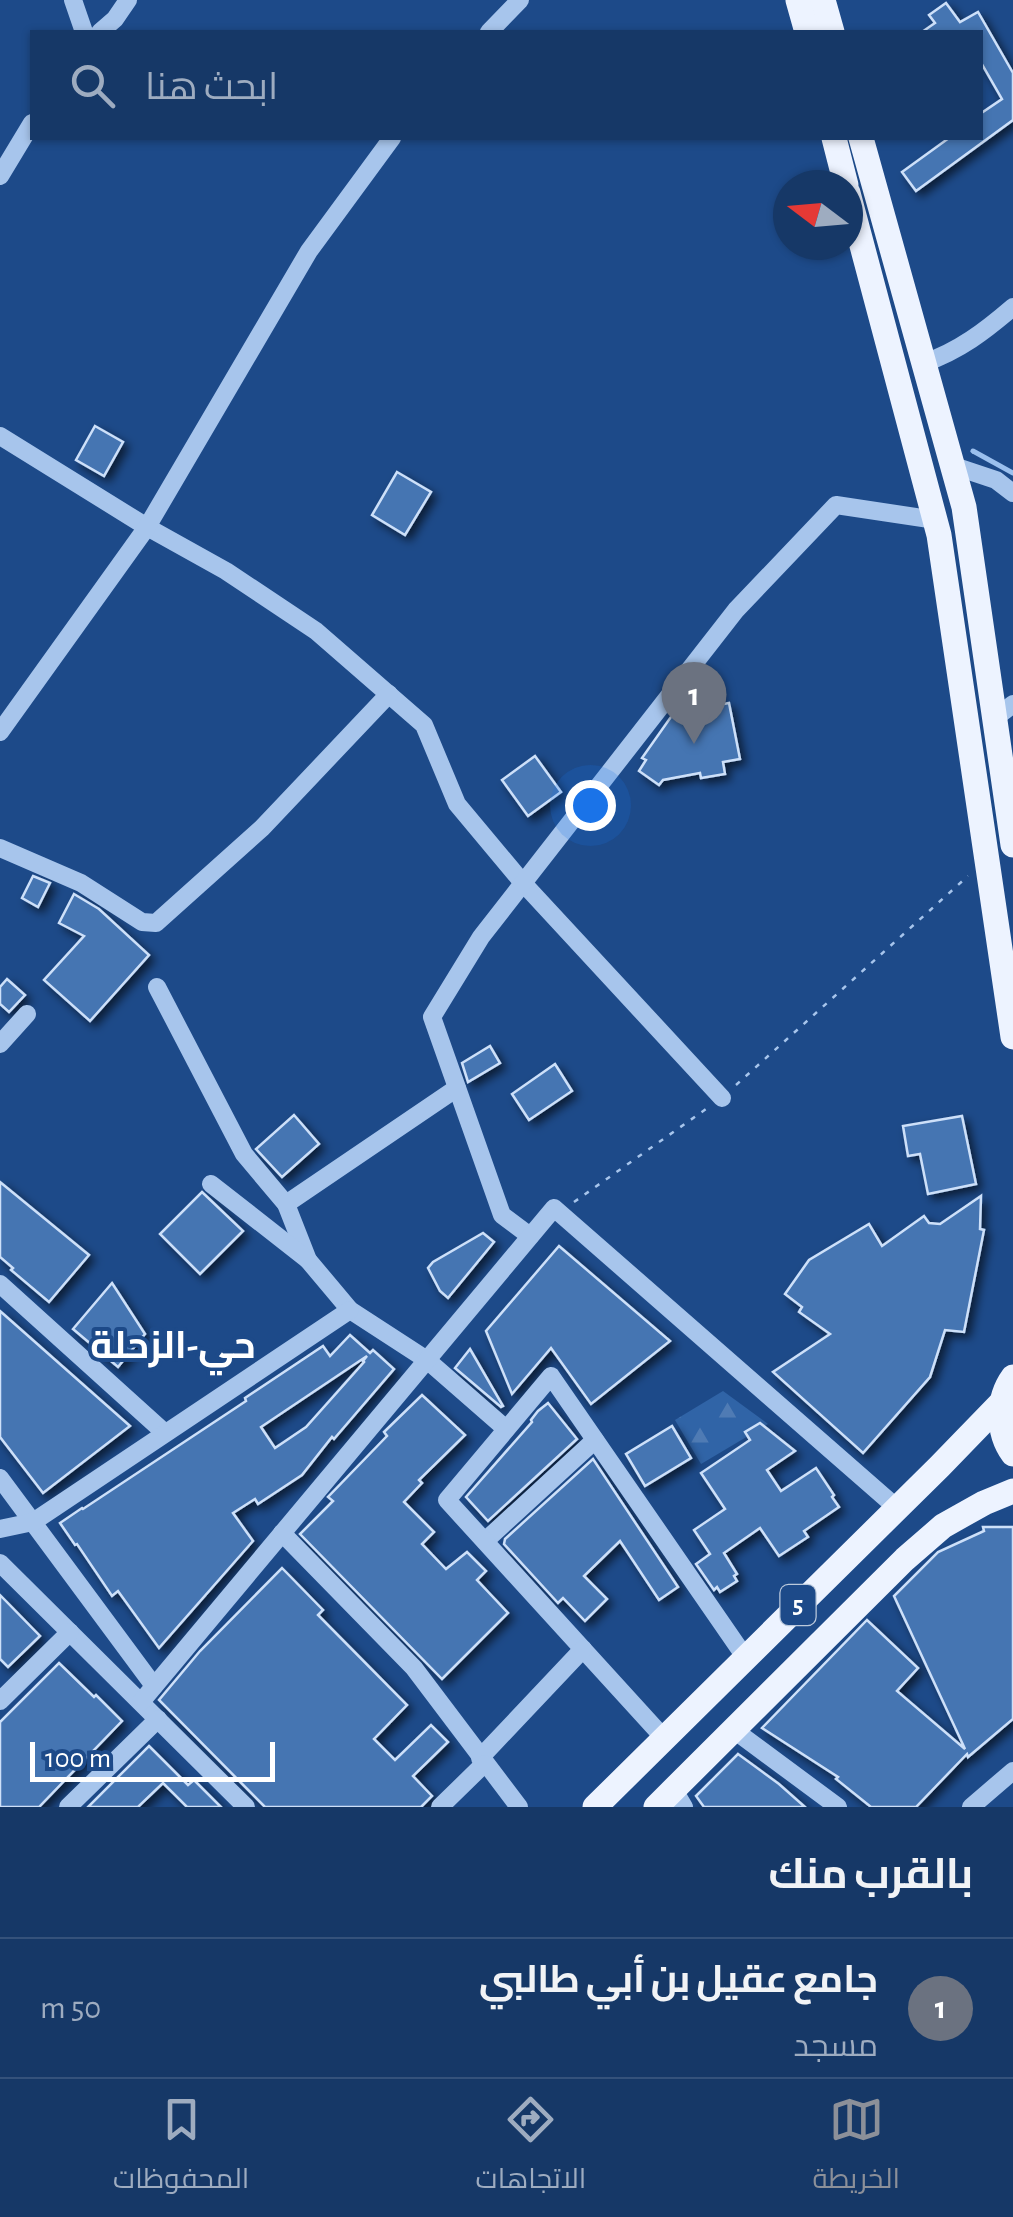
<!DOCTYPE html>
<html lang="ar">
<head>
<meta charset="utf-8">
<style>
  :root { --surface:#163867; --page:#234370; --text:#f1f3f6; --muted:#9eacc0; --line:#35527b; --accent:#8c9099 }
  body { margin:0; font-family:"Alegreya Sans",Cairo,sans-serif; background:var(--page); color:var(--text); direction:rtl }
  .compass { position:absolute; left:773px; top:170px; width:90px; height:90px; border-radius:50%; background:var(--surface); box-shadow:0 2px 8px #0004; rotate:286deg }
  .scale { position:absolute; left:30px; bottom:25px; width:245px; box-sizing:border-box; padding-left:10px; border:5px solid #fff; border-top:0; font-size:28px; line-height:35px; white-space:nowrap; color:#fff; -webkit-text-stroke:8px #1d4a89; paint-order:stroke }
  .you { position:absolute; left:590px; top:805px; width:35px; height:35px; margin:-25px; border:8px solid #fff; border-radius:50%; background:#1a73e8; box-shadow:0 0 0 15px #1a73e833 }
  .badge { display:grid; place-items:center; width:65px; height:65px; border-radius:50%; background:var(--accent); color:#fff; font-size:32px; font-weight:700 }
  .pin { position:absolute; translate:-50% -82px; filter:drop-shadow(0 2px 5px #0008) }
  .pin::after { content:''; position:absolute; top:52px; width:35px; height:30px; background:inherit; clip-path:polygon(0 0,100% 0,50% 100%) }
  .list { margin:0; padding:0; list-style:none }
  h2 { display:flex; justify-content:space-between; align-items:center; height:130px; margin:0; padding:0 40px; font-size:42px }
  h2 small { font-size:32px; font-weight:400; color:var(--muted) }
  .list li { display:grid; grid-template-columns:65px 1fr auto; gap:30px; align-items:center; box-sizing:border-box; height:140px; padding:0 40px; border-top:2px solid var(--line) }
  .list b { display:block; font-size:38px; white-space:nowrap }
  .list p { margin:0; font-size:32px; white-space:nowrap; color:var(--muted) }
  .list em { font-size:32px; font-style:normal; color:var(--muted) }
  .icon { flex:none; width:55px; height:55px; fill:none; stroke:currentColor; stroke-width:2; stroke-linecap:round; stroke-linejoin:round }
  .map { position:relative; flex:none; width:1013px; height:1807px; overflow:hidden; direction:ltr }
  .search { position:absolute; background:var(--surface); box-shadow:0 2px 8px #0004; left:30px; right:30px; top:30px; height:110px; display:flex; align-items:center; gap:25px; box-sizing:border-box; padding:0 35px; border-radius:0px; color:var(--muted); font-size:38px }
  .sheet { height:270px; background:var(--surface) }
  nav { display:flex; justify-content:space-around; align-items:center; box-sizing:border-box; height:140px; border-top:2px solid var(--line); background:var(--surface); font-size:28px; color:var(--muted) }
  nav a { display:grid; justify-items:center; gap:5px }
  nav .on { color:var(--accent) }
  .map>svg:first-child { display:block }
</style>
</head>
<body>
<div class="map">
<svg width="1013" height="1807" viewBox="0 0 1013 1807">
  <defs>
    <pattern id="forest-firs" width="22" height="20" patternUnits="userSpaceOnUse" patternTransform="scale(2.5)"><rect width="22" height="20" fill="#3064a7"/><path d="M5 1l3.5 6h-7zM16 11l3.5 6h-7z" fill="#4f7bb4"/></pattern>
    <filter id="shadow"><feDropShadow dx="5" dy="5" stdDeviation="5" flood-color="#0009"/></filter>
  </defs>
  <rect width="100%" height="100%" fill="#1d4a89"/>
  <polygon fill="url(#forest-firs)" points="723,1391 768,1424 701,1464 675,1420"/>
  <g fill="none" stroke-linecap="round" stroke-linejoin="round">
    <polyline stroke="#9bc0ee" stroke-width="5" points="973,451 1013,473"/>
  </g>
  <g fill="#4574b2" stroke="#cde0f9" stroke-width="2.5" fill-rule="evenodd" filter="url(#shadow)">
    <polygon points="946,3 960,22 978,12 1013,73 1013,120 916,191 902,172 949,138 980,138 980,114 1002,99 980,61 980,32 922,32 935,23 929,15"/>
    <polygon points="95,426 123,442 104,476 76,460"/>
    <polygon points="397,472 431,492 405,535 372,515"/>
    <polygon points="710,694 712,706 729,703 740,759 723,762 725,774 701,778 700,773 663,780 659,785 639,771 646,760 642,758 673,714 680,712 687,703 686,698"/>
    <polygon points="535,756 561,792 528,816 502,780"/>
    <polygon points="33,876 50,883 38,907 22,898"/>
    <polygon points="74,894 99,909 149,955 90,1021 44,980 84,936 59,923"/>
    <polygon points="7,979 25,995 9,1012 0,1004 0,987"/>
    <polygon points="490,1046 500,1063 468,1082 462,1063"/>
    <polygon points="555,1064 572,1091 529,1120 512,1094"/>
    <polygon points="294,1115 319,1144 282,1177 256,1149"/>
    <polygon points="962,1116 976,1184 928,1194 920,1154 908,1156 903,1126"/>
    <polygon points="0,1182 89,1255 49,1302 11,1270 13,1268 0,1257"/>
    <polygon points="202,1192 243,1231 200,1274 160,1234"/>
    <polygon points="981,1196 980,1229 984,1230 964,1332 945,1330 930,1377 863,1453 773,1372 830,1334 799,1312 802,1307 785,1294 809,1260 869,1224 882,1246 924,1216 929,1223 940,1224"/>
    <polygon points="483,1233 494,1242 448,1298 440,1291 428,1268 433,1262"/>
    <polygon points="559,1246 670,1341 591,1404 551,1348 512,1394 486,1331"/>
    <polygon points="112,1283 145,1334 118,1367 73,1329"/>
    <polygon points="0,1311 130,1426 43,1493 0,1437"/>
    <path d="M350,1335L370,1353L373,1350L394,1369L334,1439L332,1437L302,1475L258,1504L255,1499L233,1513L253,1541L159,1648L118,1591L112,1596L77,1544L75,1545L60,1523L82,1508L83,1509L246,1401L245,1398L323,1346L330,1356ZM367,1356L363,1361L364,1362L306,1427L275,1448L261,1427Z"/>
    <polygon points="470,1349 503,1406 501,1407 455,1368"/>
    <polygon points="422,1395 465,1435 419,1480 422,1483 404,1502 434,1532 422,1544 446,1569 467,1552 486,1571 477,1580 508,1613 442,1679 300,1534 333,1501 328,1497 387,1436 384,1432"/>
    <polygon points="548,1403 577,1439 488,1521 466,1497 532,1422 531,1420 538,1411"/>
    <polygon points="760,1423 795,1451 767,1470 781,1491 816,1468 834,1495 832,1497 839,1507 804,1531 808,1537 779,1556 760,1528 724,1553 737,1574 734,1576 737,1581 720,1592 717,1587 714,1590 696,1564 710,1554 694,1530 725,1509 701,1473 750,1440 745,1432"/>
    <polygon points="672,1426 691,1458 645,1486 626,1454"/>
    <polygon points="593,1459 678,1587 659,1600 620,1541 584,1576 607,1599 585,1621 563,1598 558,1603 504,1544 505,1539"/>
    <polygon points="983,1527 1013,1527 1013,1719 968,1757 967,1754 916,1807 871,1807 836,1779 838,1777 762,1728 867,1620 918,1668 897,1691 965,1749 894,1596 938,1552 984,1531"/>
    <polygon points="282,1568 323,1610 318,1615 407,1705 374,1739 395,1760 431,1725 448,1742 413,1776 432,1796 421,1807 265,1807 159,1700 200,1651"/>
    <polygon points="0,1595 40,1636 8,1667 0,1659"/>
    <polygon points="59,1663 94,1697 96,1695 122,1721 39,1807 0,1807 0,1722"/>
    <polygon points="149,1746 188,1785 194,1780 221,1807 187,1807 163,1783 138,1807 88,1807"/>
    <polygon points="738,1754 779,1784 805,1807 704,1807 696,1796"/>
  </g>
  <g fill="none" stroke-linecap="round" stroke-linejoin="round">
    <g stroke="#a7c5ec" stroke-width="2.5" stroke-dasharray="5 8" stroke-linecap="butt">
      <polyline points="736,1085 968,876"/>
      <polyline points="574,1202 706,1109"/>
    </g>
    <g stroke="#a7c5ec" stroke-width="18">
      <polyline points="73,0 84,32"/>
      <polyline points="100,32 115,19 128,0"/>
      <polyline points="489,32 520,0"/>
      <polyline points="0,176 32,123"/>
      <path d="M924,363C959,351 985,331 1013,307"/>
      <polyline points="0,436 147,527 226,571 316,631 424,725 457,804 523,883 722,1098"/>
      <polyline points="951,465 996,480 1013,493"/>
      <polyline points="995,718 1013,704"/>
      <polyline points="0,732 147,527 309,251 392,138"/>
      <polyline points="0,848 81,883 142,922 156,923 262,828 389,694"/>
      <polyline points="157,987 244,1154 286,1204 308,1260 350,1310 427,1360 506,1429"/>
      <polyline points="0,1044 27,1014"/>
      <polyline points="211,1184 308,1260"/>
      <polyline points="286,1204 457,1088"/>
      <polyline points="530,1236 502,1215 432,1017 481,937 736,610 836,505 936,520"/>
      <polyline points="0,1284 165,1433"/>
      <polyline points="0,1478 154,1686"/>
      <polyline points="0,1529 33,1522 350,1310"/>
      <polyline points="282,1533 414,1668 519,1807"/>
      <polyline points="485,1541 595,1440"/>
      <polyline points="0,1563 246,1807"/>
      <polyline points="0,1701 70,1632"/>
      <polyline points="141,1702 554,1208 897,1508"/>
      <polyline points="734,1730 838,1807"/>
      <polyline points="663,1737 447,1500 551,1376 745,1657"/>
      <polyline points="480,1758 583,1649"/>
      <polyline points="674,1790 684,1807"/>
      <polyline points="68,1807 158,1719"/>
      <polyline points="440,1807 484,1764"/>
      <polyline points="971,1807 1013,1771"/>
    </g>
    <g stroke="#edf3ff" stroke-width="25">
      <polyline points="798,0 807,32"/>
      <polyline points="823,0 832,32"/>
      <polyline points="834,138 846,185"/>
      <polyline points="861,138 964,507 1013,845"/>
      <polyline points="848,193 939,535 1013,1037"/>
      <path d="M1013,1377C997,1399 997,1432 1013,1454"/>
      <polyline points="595,1807 940,1466 1001,1403"/>
      <polyline points="656,1807 905,1559 943,1526 984,1503 1013,1491"/>
    </g>
  </g>
  <g text-anchor="middle" dominant-baseline="central" stroke-width="8" stroke-linejoin="round" paint-order="stroke">
    <rect fill="#1d4a89" stroke="#bbc9dc" stroke-width="2.5" x="780.5" y="1585" width="35" height="40" rx="8"/>
    <g font-size="25" font-weight="bold" fill="#fff">
      <text x="798" y="1605">5</text>
    </g>
    <g font-size="38" font-weight="bold" fill="#fff" stroke="#1d4a89">
      <text x="173" y="1347">حي-الزحلة</text>
    </g>
  </g>
</svg>
<svg class="compass" viewBox="-18 -18 36 36"><path d="M0-13l5 13h-10z" fill="#e53935"/><path d="M0 13l5-13h-10z" fill="#9eacc0"/></svg>
<div class="scale">100 m</div>
<div class="you"></div>
<div class="pin badge" style="left:694px;top:744px;background:#6b7280">1</div>
<div class="search"><svg class="icon" aria-label="search" viewBox="0 0 24 24"><circle cx="10" cy="10" r="6"/><path d="M15 15l6 6"/></svg>ابحث هنا</div>
</div>
<section class="sheet">
<h2>بالقرب منك<small></small></h2>
<ul class="list">
<li><span class="badge" style="background:#6b7280">1</span><div><b>جامع عقيل بن أبي طالبي</b><p>مسجد</p></div><em>50 m</em></li>
</ul>
</section>
<nav>
<a class="on"><svg class="icon" aria-label="map" viewBox="0 0 24 24"><path d="M3 6l6-2 6 2 6-2v14l-6 2-6-2-6 2zM9 4v14M15 6v14"/></svg>الخريطة</a>
<a><svg class="icon" aria-label="directions" viewBox="0 0 24 24"><path d="M12 3l9 9-9 9-9-9zM9 14v-3h6M13 9l2 2-2 2"/></svg>الاتجاهات</a>
<a><svg class="icon" aria-label="saved" viewBox="0 0 24 24"><path d="M7 4h10v16l-5-4-5 4z"/></svg>المحفوظات</a>
</nav>
</body>
</html>
